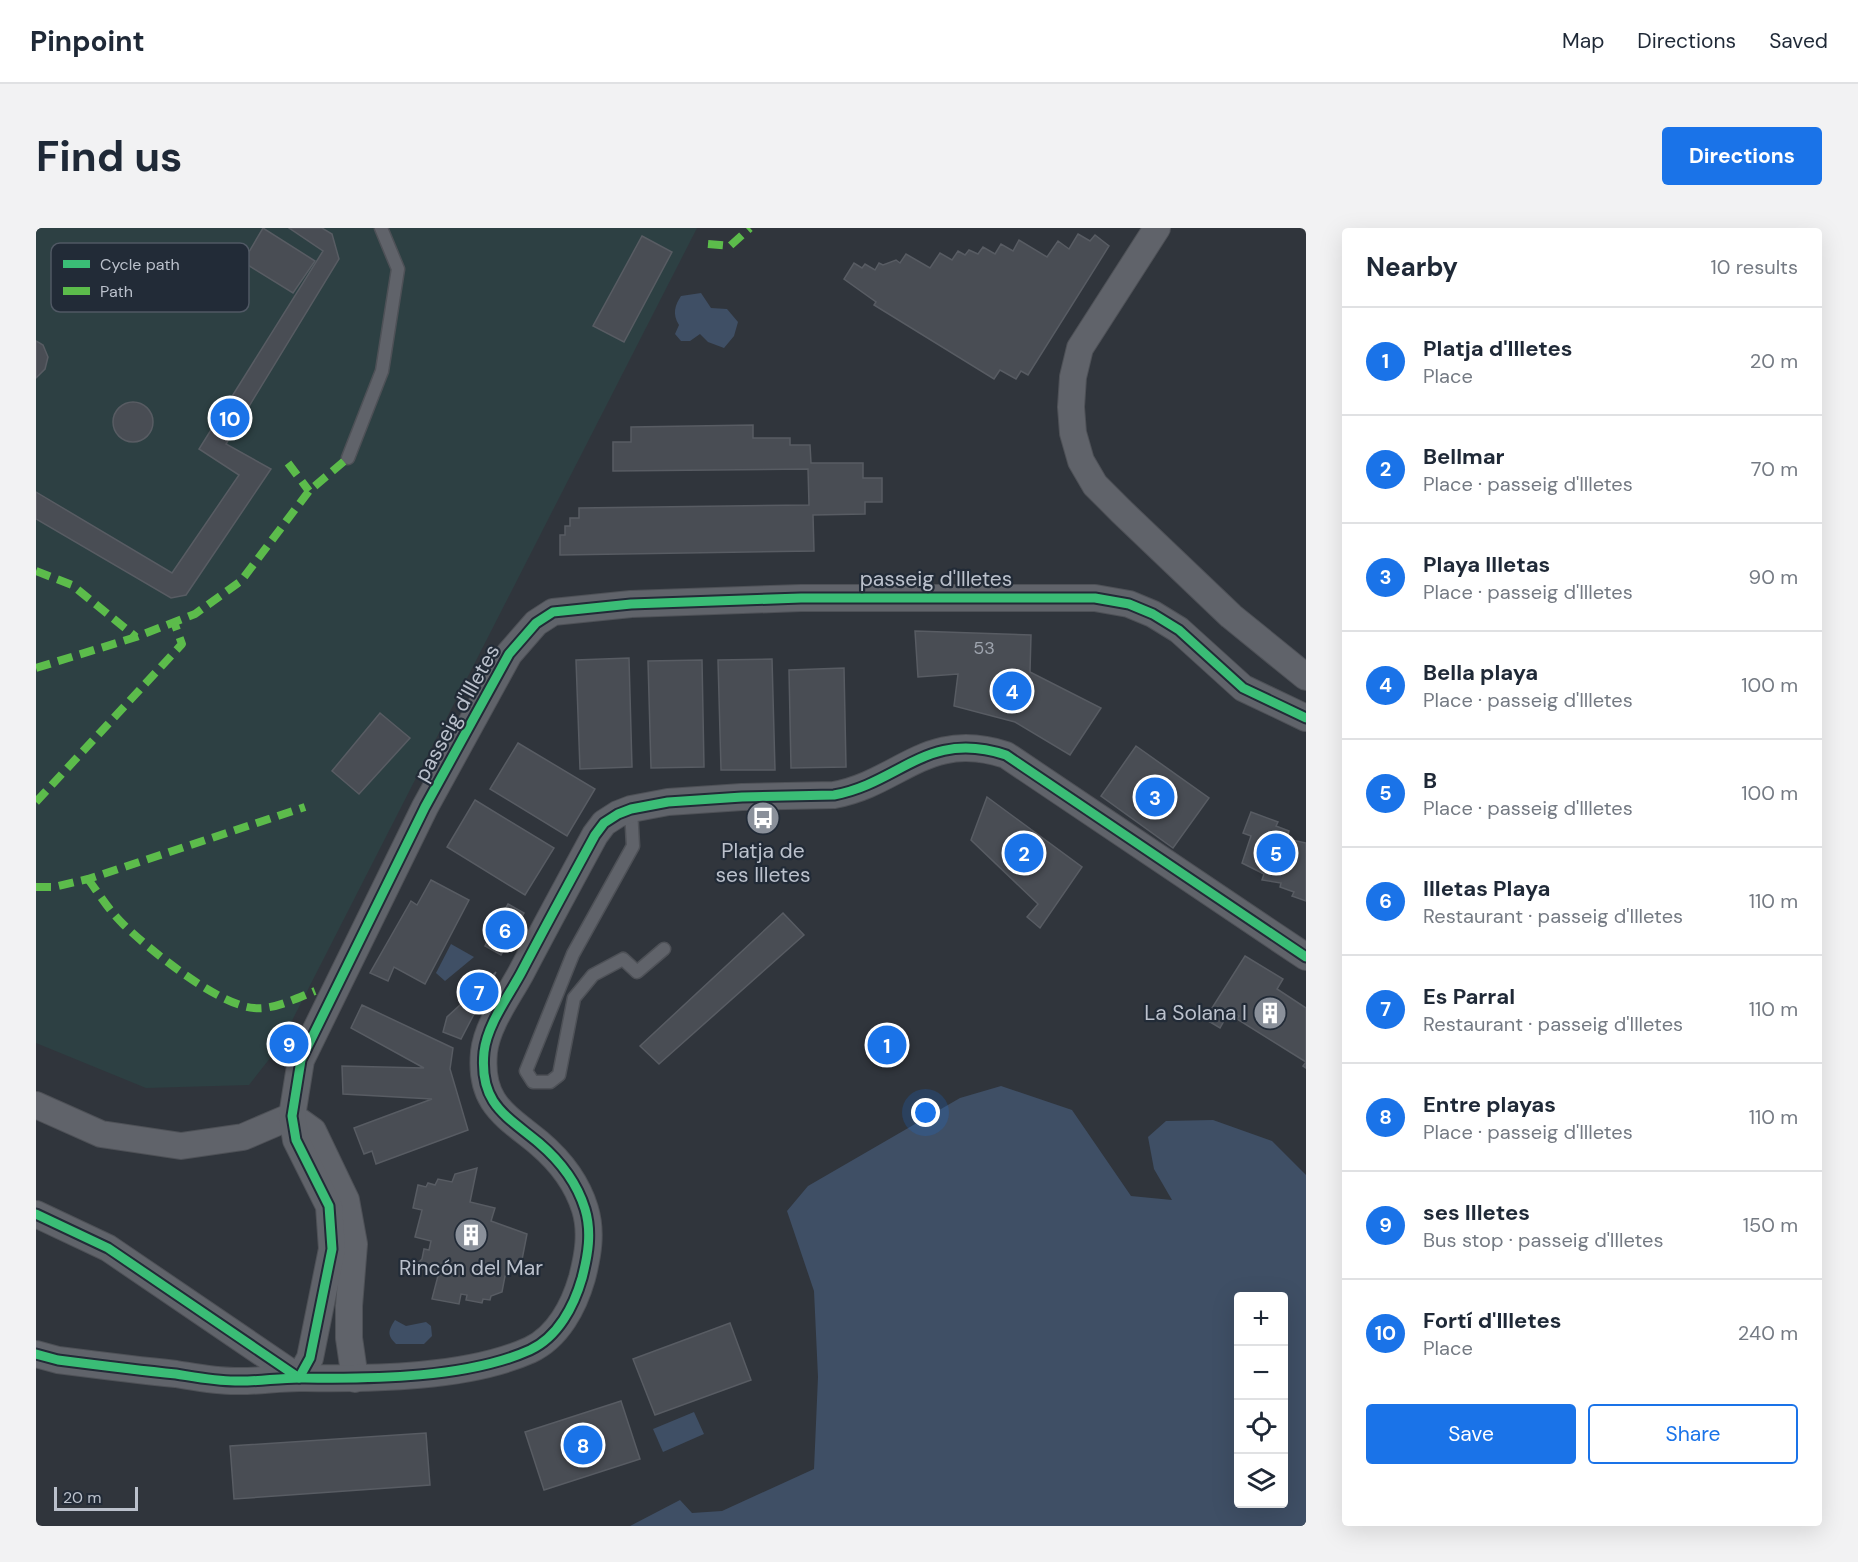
<!DOCTYPE html>
<html lang="en">
<head>
<meta charset="utf-8">
<style>
  :root { --surface:#fff; --page:#f2f2f3; --text:#1f2937; --muted:#747a83; --line:#e0e1e3; --accent:#1a73e8 }
  body { margin:0; font-family:"DM Sans",sans-serif; background:var(--page); color:var(--text) }
  .controls { position:absolute; right:18px; bottom:18px; display:grid; overflow:hidden; border-radius:6px; box-shadow:0 6px 24px #0002 }
  .controls button { width:54px; height:54px; display:grid; place-items:center; padding:0; border:0; border-bottom:2px solid var(--line); background:var(--surface); color:var(--text); font:30px sans-serif }
  .scale { position:absolute; left:18px; bottom:15px; width:84px; box-sizing:border-box; padding-left:6px; border:3px solid #bbc1cc; border-top:0; font-size:16px; line-height:21px; white-space:nowrap; color:#bbc1cc; -webkit-text-stroke:4px #222b37; paint-order:stroke }
  .you { position:absolute; left:890px; top:885px; width:21px; height:21px; margin:-15px; border:4px solid #fff; border-radius:50%; background:#1a73e8; box-shadow:0 0 0 9px #1a73e833 }
  .badge { display:grid; place-items:center; width:39px; height:39px; border-radius:50%; background:var(--accent); color:#fff; font-size:20px; font-weight:700 }
  .pin { position:absolute; translate:-50% -50%; border:3px solid #fff; box-shadow:0 2px 6px #0006 }
  .list { margin:0; padding:0; list-style:none }
  h2 { display:flex; justify-content:space-between; align-items:center; height:78px; margin:0; padding:0 24px; font-size:26px }
  h2 small { font-size:20px; font-weight:400; color:var(--muted) }
  .list li { display:grid; grid-template-columns:39px 1fr auto; gap:18px; align-items:center; box-sizing:border-box; height:108px; padding:0 24px; border-top:2px solid var(--line) }
  .list b { display:block; font-size:22px; white-space:nowrap }
  .list p { margin:0; font-size:20px; white-space:nowrap; color:var(--muted) }
  .list em { font-size:20px; font-style:normal; color:var(--muted) }
  .actions { display:flex; gap:12px; padding:18px 24px }
  .actions a { flex:1; padding:14px 0; border:2px solid var(--accent); border-radius:6px; text-align:center; font-size:21px; color:var(--accent) }
  .actions .main { background:var(--accent); color:#fff }
  .icon { flex:none; width:33px; height:33px; fill:none; stroke:currentColor; stroke-width:2; stroke-linecap:round; stroke-linejoin:round }
  .map { position:relative; flex:none; width:1270px; height:1298px; overflow:hidden; border-radius:6px }
  header { display:flex; align-items:center; gap:36px; box-sizing:border-box; height:84px; padding:0 30px; background:var(--surface); border-bottom:2px solid var(--line) }
  header strong { font-size:28px }
  nav { display:flex; gap:33px; margin-inline-start:auto; font-size:21px }
  .intro { display:flex; align-items:center; justify-content:space-between; box-sizing:border-box; height:144px; padding:0 36px }
  h1 { margin:0; font-size:42px }
  .button { padding:15px 27px; border-radius:6px; background:var(--accent); color:#fff; font-size:21px; font-weight:700 }
  main { display:flex; gap:36px; padding:0 36px }
  aside { flex:1; background:var(--surface); border-radius:6px; box-shadow:0 6px 24px #0002 }
  .map>svg:first-child { display:block }
</style>
</head>
<body>
<header>
<strong>Pinpoint</strong>
<nav><a>Map</a><a>Directions</a><a>Saved</a></nav>
</header>
<div class="intro"><h1>Find us</h1><a class="button">Directions</a></div>
<main>
<div class="map">
<svg width="1270" height="1298" viewBox="0 0 1270 1298">
  <rect width="100%" height="100%" fill="#30353c"/>
  <polygon fill="#2d4043" points="0,0 661,0 242,820 213,857 110,860 0,815"/>
  <g fill="#3f4f65" fill-rule="evenodd">
    <path d="M665,65L675,80L691,81L702,94L698,108L688,120L672,114L664,106L654,113H645L639,106L643,97C636,86 639,77 645,68Z"/>
    <polygon points="415,716 438,729 409,753 400,745"/>
    <path d="M965,858L1036,882L1095,968L1136,972L1118,941L1112,909L1130,893L1177,892L1236,913L1270,947V1298H594L644,1272L656,1285L686,1283L778,1241L782,1149L778,1063L751,983L772,958L924,870ZM1202,1068H1248V1276H1202Z"/>
    <path d="M359,1092L370,1098L390,1094L395,1098L396,1108L388,1116H360C351,1107 352,1103 359,1092Z"/>
    <polygon points="658,1184 668,1206 627,1224 617,1201"/>
  </g>
  <g fill="#494d54" stroke="#585c63" stroke-width="1.5">
    <polygon points="227,0 279,33 257,65 207,34"/>
    <polygon points="253,0 286,0 296,6 303,31 190,216 235,241 150,367 135,370 0,291 0,264 136,345 203,247 163,221 287,23"/>
    <polygon points="1042,6 1054,13 1059,7 1073,18 992,147 985,143 980,151 964,142 958,151 838,77 840,74 808,51 818,35 826,40 829,36 839,42 843,35 847,37 860,32 864,35 870,26 894,40 904,25 916,32 922,23 929,27 933,22 942,26 947,19 959,26 965,16 977,23 983,12 1011,29 1022,13 1033,21"/>
    <polygon points="606,8 636,24 588,114 557,98"/>
    <polygon points="0,113 7,117 12,129 9,141 0,150"/>
    <circle cx="97" cy="194" r="20"/>
    <polygon points="717,197 717,210 754,210 754,217 774,217 775,235 827,235 827,250 846,250 846,274 829,274 829,286 777,287 778,323 524,327 524,307 529,307 529,298 534,298 534,290 543,290 543,280 773,277 772,241 577,243 577,214 595,214 595,199"/>
    <polygon points="879,403 995,407 994,444 1065,480 1034,527 979,494 918,478 922,446 882,449"/>
    <polygon points="593,430 596,539 544,541 540,432"/>
    <polygon points="736,431 739,542 685,542 682,432"/>
    <polygon points="666,432 668,539 615,540 612,433"/>
    <polygon points="808,440 810,539 755,540 753,442"/>
    <polygon points="344,485 374,510 323,566 296,543"/>
    <polygon points="482,515 559,561 531,608 454,561"/>
    <polygon points="1100,518 1173,570 1137,620 1065,568"/>
    <polygon points="951,569 1046,639 1004,700 991,689 1002,676 935,612"/>
    <polygon points="439,572 518,620 489,667 411,619"/>
    <polygon points="1215,584 1242,594 1240,598 1253,603 1251,611 1270,615 1270,673 1256,668 1258,664 1244,659 1245,655 1226,652 1228,646 1206,635 1215,608 1207,605"/>
    <polygon points="395,652 433,672 389,756 358,739 352,753 334,745 375,673 381,677"/>
    <polygon points="472,676 488,685 465,727 449,718"/>
    <polygon points="747,685 768,707 623,836 604,818"/>
    <polygon points="1209,728 1247,751 1241,761 1270,780 1270,840 1267,838 1270,834 1201,791 1203,788 1194,782 1184,800 1169,791"/>
    <polygon points="460,744 425,811 407,804 411,789"/>
    <polygon points="326,777 417,820 414,841 432,902 340,936 336,923 328,926 318,900 396,871 307,866 306,838 388,840 315,800"/>
    <polygon points="441,940 434,974 459,980 455,993 491,1006 484,1042 475,1039 472,1048 469,1048 466,1064 455,1068 454,1072 447,1071 446,1075 430,1072 431,1067 425,1066 423,1076 396,1071 403,1044 378,1039 386,1031 388,1021 393,1022 395,1013 379,1009 386,982 377,980 382,957 390,959 392,955 399,957 402,951 416,954 419,946"/>
    <polygon points="694,1095 715,1152 619,1187 597,1131"/>
    <polygon points="585,1173 604,1231 508,1262 489,1204"/>
    <polygon points="390,1205 394,1257 198,1271 194,1218"/>
  </g>
  <g fill="none" stroke-linecap="round" stroke-linejoin="round">
    <g stroke="#4e5157" stroke-width="15">
      <g id="lane">
        <polyline points="312,230 346,143 362,41 345,0"/>
        <polyline points="595,581 597,618 537,726 490,843 497,854 514,854 523,847 538,770 557,747 587,731 601,744 628,721"/>
      </g>
    </g>
    <g stroke="#4e5157" stroke-width="28">
      <g id="street">
        <polyline points="1121,0 1044,120 1037,149 1035,179 1037,205 1045,233 1059,257 1085,283 1195,388 1270,449"/>
        <polyline points="0,877 65,906 145,918 207,909 256,888"/>
        <polyline points="256,888 277,903 310,972 318,1016 313,1078 313,1110 319,1151"/>
        <polyline points="0,986 72,1020 263,1150 274,1130 296,1021 293,978 260,912 256,888 265,832 389,579 473,426 500,395 517,384 595,376 765,370 1059,370 1093,376 1117,386 1143,402 1207,460 1270,490"/>
        <path d="M0,1126L22,1132C61,1137 100,1142 140,1146C159,1149 179,1153 199,1153C222,1154 246,1149 269,1150C337,1151 432,1150 494,1122C522,1109 538,1078 546,1050C552,1027 556,1004 549,981C541,955 523,932 503,915C469,887 443,875 448,824C451,797 472,769 485,745C509,699 534,653 559,607L568,595L582,586L595,581L632,574L706,569L798,567C864,555 891,501 970,527L1270,729"/>
      </g>
    </g>
    <use href="#lane" stroke="#60636a" stroke-width="12"/>
    <use href="#street" stroke="#60636a" stroke-width="26"/>
    <g stroke="#5cbc4b" stroke-width="8" stroke-dasharray="15 8" stroke-linecap="butt">
      <polyline points="672,16 694,18 714,0"/>
      <polyline points="252,235 273,263"/>
      <polyline points="0,343 36,357 100,409"/>
      <polyline points="0,440 100,409 159,386 205,353 273,263 312,230"/>
      <polyline points="0,574 146,416 138,394"/>
      <path d="M52,651C63,666 74,684 88,697C115,723 182,777 218,780C238,782 261,770 279,763"/>
      <polyline points="0,659 18,659 52,651 269,579"/>
    </g>
    <g stroke="#222b37" stroke-width="13">
      <g id="cycleway">
        <polyline points="0,986 72,1020 263,1150 274,1130 296,1021 293,978 260,912 256,888 265,832 389,579 473,426 500,395 517,384 595,376 765,370 1059,370 1093,376 1117,386 1143,402 1207,460 1270,490"/>
        <path d="M0,1126L22,1132C61,1137 100,1142 140,1146C159,1149 179,1153 199,1153C222,1154 246,1149 269,1150C337,1151 432,1150 494,1122C522,1109 538,1078 546,1050C552,1027 556,1004 549,981C541,955 523,932 503,915C469,887 443,875 448,824C451,797 472,769 485,745C509,699 534,653 559,607L568,595L582,586L595,581L632,574L706,569L798,567C864,555 891,501 970,527L1270,729"/>
      </g>
    </g>
    <use href="#cycleway" stroke="#3abd76" stroke-width="9"/>
  </g>
  <defs>
    <g id="bus-disc" transform="scale(1.725)"><circle r="9.5" fill="#8a909a" stroke="#222b37"/><path d="M-5-6H5V4H4V6H2V4H-2V6H-4V4H-5ZM-3.5-4V0h7V-4ZM-3.5 1.2v1.5H-2V1.2ZM2 1.2v1.5H3.5V1.2Z" fill="#fff"/></g>
    <g id="building-disc" transform="scale(1.725)"><circle r="9.5" fill="#8a909a" stroke="#222b37"/><path d="M-4-6H4V6H1V3H-1V6H-4ZM-2.5-4.3h1.7v1.8h-1.7ZM.8-4.3h1.7v1.8H.8ZM-2.5-1h1.7V.8h-1.7ZM.8-1h1.7V.8H.8Z" fill="#fff"/></g>
  </defs>
  <g fill-rule="evenodd">
    <use href="#bus-disc" x="727" y="590"/>
    <use href="#building-disc" x="1234" y="785"/>
    <use href="#building-disc" x="435" y="1007"/>
  </g>
  <g text-anchor="middle" dominant-baseline="central" stroke-width="4.5" stroke-linejoin="round" paint-order="stroke">
    <g font-size="18" fill="#9ea4ae">
      <text x="948" y="420">53</text>
    </g>
    <g font-size="21" fill="#bbc1cc" stroke="#222b37">
      <text x="900" y="351">passeig d'Illetes</text>
      <text transform="translate(421 485) rotate(-61)">passeig d'Illetes</text>
    </g>
    <g font-size="21" fill="#bbc1cc" stroke="#222b37">
      <text x="727" y="623">Platja de<tspan x="727" dy="24">ses Illetes</tspan></text>
      <text x="1211" y="785" text-anchor="end">La Solana I</text>
      <text x="435" y="1040">Rincón del Mar</text>
    </g>
  </g>
  <rect x="15" y="15" width="198" height="69" rx="9" fill="#222b37" stroke="#505864" stroke-width="1.5"/>
  <rect x="27" y="32" width="27" height="8" fill="#3abd76"/>
  <rect x="27" y="59" width="27" height="8" fill="#5cbc4b"/>
  <g font-size="16" fill="#bbc1cc">
    <text x="64" y="42">Cycle path</text>
    <text x="64" y="69">Path</text>
  </g>
</svg>
<div class="controls">
<button>+</button>
<button>−</button>
<button><svg class="icon" aria-label="locate" viewBox="0 0 24 24"><circle cx="12" cy="12" r="6"/><path d="M12 2v4M12 18v4M2 12h4M18 12h4"/></svg></button>
<button><svg class="icon" aria-label="layers" viewBox="0 0 24 24"><path d="M12 4l9 5-9 5-9-5zM3 14l9 5 9-5"/></svg></button>
</div>
<div class="scale">20 m</div>
<div class="you"></div>
<div class="pin badge" style="left:851px;top:817px">1</div>
<div class="pin badge" style="left:988px;top:625px">2</div>
<div class="pin badge" style="left:1119px;top:569px">3</div>
<div class="pin badge" style="left:976px;top:463px">4</div>
<div class="pin badge" style="left:1240px;top:625px">5</div>
<div class="pin badge" style="left:469px;top:702px">6</div>
<div class="pin badge" style="left:443px;top:764px">7</div>
<div class="pin badge" style="left:547px;top:1217px">8</div>
<div class="pin badge" style="left:253px;top:816px">9</div>
<div class="pin badge" style="left:194px;top:190px">10</div>
</div>
<aside>
<h2>Nearby<small>10 results</small></h2>
<ul class="list">
<li><span class="badge">1</span><div><b>Platja d'Illetes</b><p>Place</p></div><em>20 m</em></li>
<li><span class="badge">2</span><div><b>Bellmar</b><p>Place · passeig d'Illetes</p></div><em>70 m</em></li>
<li><span class="badge">3</span><div><b>Playa Illetas</b><p>Place · passeig d'Illetes</p></div><em>90 m</em></li>
<li><span class="badge">4</span><div><b>Bella playa</b><p>Place · passeig d'Illetes</p></div><em>100 m</em></li>
<li><span class="badge">5</span><div><b>B</b><p>Place · passeig d'Illetes</p></div><em>100 m</em></li>
<li><span class="badge">6</span><div><b>Illetas Playa</b><p>Restaurant · passeig d'Illetes</p></div><em>110 m</em></li>
<li><span class="badge">7</span><div><b>Es Parral</b><p>Restaurant · passeig d'Illetes</p></div><em>110 m</em></li>
<li><span class="badge">8</span><div><b>Entre playas</b><p>Place · passeig d'Illetes</p></div><em>110 m</em></li>
<li><span class="badge">9</span><div><b>ses Illetes</b><p>Bus stop · passeig d'Illetes</p></div><em>150 m</em></li>
<li><span class="badge">10</span><div><b>Fortí d'Illetes</b><p>Place</p></div><em>240 m</em></li>
</ul>
<div class="actions"><a class="main">Save</a><a>Share</a></div>
</aside>
</main>
</body>
</html>
